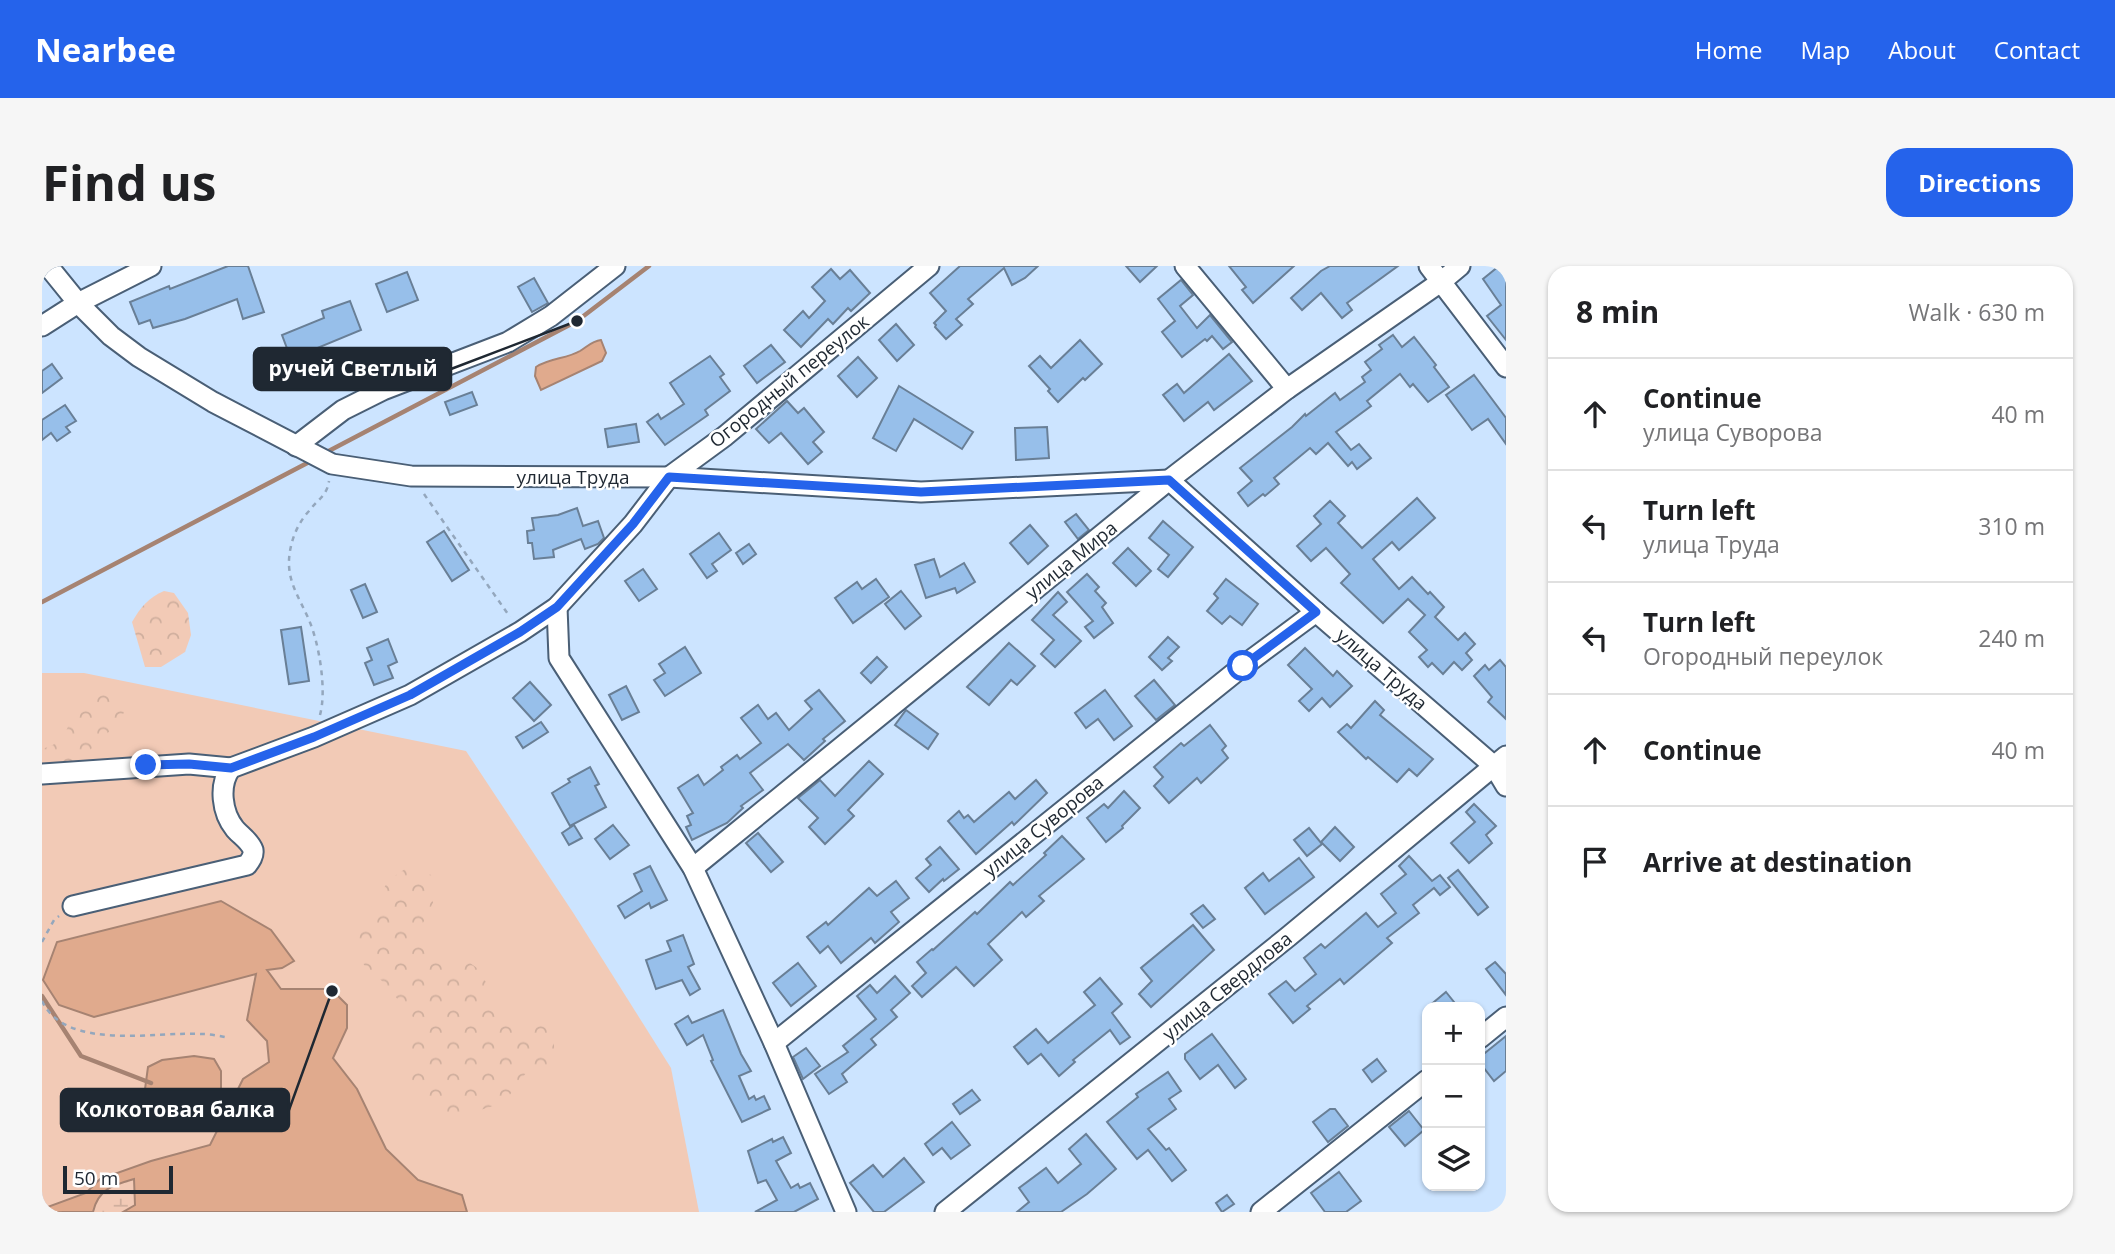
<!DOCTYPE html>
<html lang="en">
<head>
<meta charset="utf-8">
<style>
  :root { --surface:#fff; --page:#f6f6f6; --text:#202124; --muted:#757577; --line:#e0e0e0; --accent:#2563eb }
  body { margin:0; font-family:"Open Sans",sans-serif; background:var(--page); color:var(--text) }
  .controls { position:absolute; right:21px; bottom:21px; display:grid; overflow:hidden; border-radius:14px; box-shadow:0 2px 5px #0004 }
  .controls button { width:63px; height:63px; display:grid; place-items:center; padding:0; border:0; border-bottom:2px solid var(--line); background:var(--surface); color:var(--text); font:35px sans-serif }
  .scale { position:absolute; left:21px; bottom:18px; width:110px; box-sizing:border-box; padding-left:7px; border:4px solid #1f2832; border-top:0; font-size:19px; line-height:24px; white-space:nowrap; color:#1f2832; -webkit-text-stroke:5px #fff; paint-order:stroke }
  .stop { position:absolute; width:21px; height:21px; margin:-16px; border:5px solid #2563eb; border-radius:50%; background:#fff }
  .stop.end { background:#2563eb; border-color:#fff; box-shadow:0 2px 7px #0008 }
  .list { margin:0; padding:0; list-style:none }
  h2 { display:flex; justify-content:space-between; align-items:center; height:91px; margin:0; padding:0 28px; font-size:30px }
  h2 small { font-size:23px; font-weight:400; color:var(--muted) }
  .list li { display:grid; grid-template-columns:46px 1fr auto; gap:21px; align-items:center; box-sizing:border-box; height:112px; padding:0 28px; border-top:2px solid var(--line) }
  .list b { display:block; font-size:26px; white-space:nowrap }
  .list p { margin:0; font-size:23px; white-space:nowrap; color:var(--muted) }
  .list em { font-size:23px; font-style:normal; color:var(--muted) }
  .icon { flex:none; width:38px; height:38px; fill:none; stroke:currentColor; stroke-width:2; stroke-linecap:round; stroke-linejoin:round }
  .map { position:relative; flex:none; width:1464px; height:946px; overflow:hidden; border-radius:21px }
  header { display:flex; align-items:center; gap:42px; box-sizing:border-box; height:98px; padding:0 35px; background:var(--accent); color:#fff }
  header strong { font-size:33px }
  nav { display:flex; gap:38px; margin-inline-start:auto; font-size:24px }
  .intro { display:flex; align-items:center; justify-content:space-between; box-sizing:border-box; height:168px; padding:0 42px }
  h1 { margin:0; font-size:49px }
  .button { padding:18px 32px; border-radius:21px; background:var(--accent); color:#fff; font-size:24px; font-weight:700 }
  main { display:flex; gap:42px; padding:0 42px }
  aside { flex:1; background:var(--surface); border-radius:21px; box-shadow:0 2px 5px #0004 }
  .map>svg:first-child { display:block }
</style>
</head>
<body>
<header>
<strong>Nearbee</strong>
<nav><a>Home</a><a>Map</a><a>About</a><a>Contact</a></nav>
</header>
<div class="intro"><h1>Find us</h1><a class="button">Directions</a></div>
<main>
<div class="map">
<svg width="1464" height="946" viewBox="0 0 1464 946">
  <defs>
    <pattern id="forest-crowns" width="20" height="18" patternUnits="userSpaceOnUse" patternTransform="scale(1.75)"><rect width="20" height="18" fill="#f2cab6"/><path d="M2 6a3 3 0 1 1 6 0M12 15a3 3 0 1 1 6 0" fill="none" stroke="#cfae9d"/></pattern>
    <pattern id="wetland-marsh" width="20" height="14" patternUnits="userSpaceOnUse" patternTransform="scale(1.75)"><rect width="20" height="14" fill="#f2cab6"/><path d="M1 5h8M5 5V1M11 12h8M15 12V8" fill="none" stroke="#cfae9d"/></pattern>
  </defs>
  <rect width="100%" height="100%" fill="#cce4ff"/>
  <polygon fill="#f2cab6" points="0,407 42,407 424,485 532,648 629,802 657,946 0,946"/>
  <g fill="url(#forest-crowns)">
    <path d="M122,325L132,327L146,347L149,369L143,386L119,401H103L90,356C98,342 107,331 122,325Z"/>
    <path d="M67,420L82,428L83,443L78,457L58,473L42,491L0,504V483C34,474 22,448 41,432C48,426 59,423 67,420Z"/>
    <polygon points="373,596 390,610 391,637 379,661 394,691 407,697 421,692 435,702 466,751 512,760 512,791 496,809 484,807 464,834 457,838 420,850 402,852 380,835 369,815 366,779 376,757 340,715 322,699 317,682 317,661 347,614"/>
  </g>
  <path fill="url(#wetland-marsh)" d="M93,913V939L81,946H51C57,923 72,919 93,913Z"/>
  <g fill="#e0aa8d" stroke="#a68372" stroke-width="2">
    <path d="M559,74L564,87L560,95L499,124L493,110L494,101C508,92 524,93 538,85C546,80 550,75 559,74Z"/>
    <path d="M179,635L229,664L252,695L240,702L225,704L239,723H289L305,739V762L291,792L315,823L344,883L376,914L420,929L425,946H81L93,939L92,913C71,919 56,923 51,946H0V943L44,927L58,913L109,895L168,879L201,813L227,796L225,775L205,754L214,708L52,751L17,739L1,714L15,676Z"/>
    <polygon points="152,790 172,793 179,805 179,836 158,860 115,848 103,823 106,801 120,794"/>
  </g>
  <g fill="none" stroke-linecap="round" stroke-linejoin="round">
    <g stroke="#a68372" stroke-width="4.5">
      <polyline points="281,188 535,55 607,0"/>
      <polyline points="0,336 271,194"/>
      <polyline points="0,730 39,790 109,817"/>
    </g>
  </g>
  <g fill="#97bfea" stroke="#697f96" stroke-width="2">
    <polygon points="186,0 206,0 222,46 201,53 195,33 143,53 111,62 108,54 97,58 88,36 127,20 128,23"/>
    <polygon points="918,0 996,0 983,12 970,19 962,2 926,33 931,38 914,53 920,59 904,73 893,61 894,59 892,57 904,45 888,27"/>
    <polygon points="1084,0 1115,0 1098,16"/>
    <polygon points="1187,0 1252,0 1211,37 1200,24 1204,21"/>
    <polygon points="1288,0 1356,0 1305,37 1310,44 1300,52 1279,27 1260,44 1249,32 1279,5"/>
    <polygon points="1457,0 1464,9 1464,74 1445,50 1459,39 1441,13"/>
    <polygon points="789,3 798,13 808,4 828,27 809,45 806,42 791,58 786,53 759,81 742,64 761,45 767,52 783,35 770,21"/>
    <polygon points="365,6 376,34 345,46 334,18"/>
    <polygon points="492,12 506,37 490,46 476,21"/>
    <polygon points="1139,14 1151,29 1138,40 1155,62 1168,49 1190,76 1181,83 1170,70 1165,75 1163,73 1140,91 1120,66 1133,55 1116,33"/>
    <polygon points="308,35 319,64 249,93 240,69 282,52 280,45"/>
    <polygon points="854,58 872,79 855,95 837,74"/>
    <polygon points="1351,69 1360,81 1372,71 1394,99 1392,101 1407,121 1386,136 1371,118 1368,121 1358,108 1325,135 1329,140 1294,166 1309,184 1317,178 1329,192 1315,203 1310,196 1306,200 1286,177 1274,188 1268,182 1232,212 1237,218 1223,230 1221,228 1206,240 1196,227 1210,215 1198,202 1250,161 1263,148 1264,150 1293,127 1298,134 1323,116 1320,111 1329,104 1323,96 1340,83 1337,79"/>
    <polygon points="1038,74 1060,98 1043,114 1041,112 1016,136 1006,125 1008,123 987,100 998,90 1009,102"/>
    <polygon points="729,79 743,96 715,117 702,100"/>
    <polygon points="1187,88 1210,115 1172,144 1166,136 1142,155 1121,129 1135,118 1142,127"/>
    <polygon points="668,90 682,108 678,111 688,125 663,144 666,149 623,179 605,156 616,148 619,153 642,138 628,117"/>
    <polygon points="816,91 835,112 815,131 796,110"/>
    <polygon points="10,98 20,112 0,127 0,105"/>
    <polygon points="1432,109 1464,152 1464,178 1446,153 1430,164 1404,129"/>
    <polygon points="857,120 931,166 920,183 872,153 854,185 831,172"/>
    <polygon points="430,126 435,139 408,149 403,136"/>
    <polygon points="745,135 756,147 762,142 782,166 771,176 780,186 766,198 739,167 727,177 714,163"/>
    <polygon points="23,139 34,155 24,161 28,166 15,175 9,167 0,174 0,154"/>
    <polygon points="594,158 597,176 566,181 563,163"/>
    <polygon points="1005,161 1007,192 974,194 973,162"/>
    <polygon points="1375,232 1393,252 1357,284 1350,276 1331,293 1357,323 1370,311 1386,328 1388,326 1402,341 1393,351 1416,374 1423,367 1433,378 1424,387 1430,394 1420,404 1412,396 1401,408 1390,397 1386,401 1377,391 1385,384 1367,366 1383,349 1366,333 1341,357 1299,317 1308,308 1284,282 1269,295 1255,280 1279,258 1272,250 1288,235 1303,250 1296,257 1320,282"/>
    <polygon points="535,242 541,260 556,255 562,272 556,278 543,283 539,273 511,284 512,291 492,293 490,277 486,277 485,265 492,264 490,252 516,249"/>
    <polygon points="1034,248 1047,264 1036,273 1023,256"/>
    <polygon points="1121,255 1151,281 1126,311 1116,303 1127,289 1107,272"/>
    <polygon points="988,259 1006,280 986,298 968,277"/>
    <polygon points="402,265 427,304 410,315 385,276"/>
    <polygon points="677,267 689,284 670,298 675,305 665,312 648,288"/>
    <polygon points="707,278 714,288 701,298 694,287"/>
    <polygon points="1086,282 1109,305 1094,320 1071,297"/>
    <polygon points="892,293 898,311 922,297 933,316 915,327 913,322 884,332 873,299"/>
    <polygon points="601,303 615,323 597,335 583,315"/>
    <polygon points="1045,308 1057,321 1053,325 1064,337 1060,341 1071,357 1052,372 1043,361 1051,355 1025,326"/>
    <polygon points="834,313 847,331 811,357 793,332 815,316 820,323"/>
    <polygon points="1184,313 1216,338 1200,359 1188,350 1180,358 1165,345 1176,332 1172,328"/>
    <polygon points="323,318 335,346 321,352 309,324"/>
    <polygon points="859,325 879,350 863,363 843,338"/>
    <polygon points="1016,326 1025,336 1011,349 1039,375 1013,401 999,388 1012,374 990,354"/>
    <polygon points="259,361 267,415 247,418 239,364"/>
    <polygon points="1126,371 1137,381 1126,392 1130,395 1120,404 1107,391"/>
    <polygon points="346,373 355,396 346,400 351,412 332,419 323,397 330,394 325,382"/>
    <polygon points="967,377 993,400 975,419 969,414 947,439 925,421"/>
    <polygon points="643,381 659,407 623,430 612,414 623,407 617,398"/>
    <polygon points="1263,382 1291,410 1295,405 1310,420 1288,441 1280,432 1267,445 1257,435 1270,423 1246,399"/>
    <polygon points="835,391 845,401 829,417 819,407"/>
    <polygon points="1458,394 1464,401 1464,453 1446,436 1450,431 1432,410 1443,399 1447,404"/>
    <polygon points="1112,414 1133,439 1114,454 1093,430"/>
    <polygon points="488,416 509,439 492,455 471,432"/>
    <polygon points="584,420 597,446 580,454 567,429"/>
    <polygon points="777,424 803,455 781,473 783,475 762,494 746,478 708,507 721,524 699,540 701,542 685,557 650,574 644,561 649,559 645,550 651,547 636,522 656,509 662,519 681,504 679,501 695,489 698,493 719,477 699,452 716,439 726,453 734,447 747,464 770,443 763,435"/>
    <polygon points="1063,424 1090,460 1072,474 1056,453 1044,462 1033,447"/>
    <polygon points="1333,435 1342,444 1338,449 1391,493 1375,510 1367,503 1355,516 1326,491 1324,493 1296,466 1305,458 1309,462"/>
    <polygon points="864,444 896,468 886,483 853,459"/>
    <polygon points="499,456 506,466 481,482 474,471"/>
    <polygon points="1168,459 1184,480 1180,484 1186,492 1159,517 1155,512 1127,537 1112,520 1121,511 1112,501 1139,477 1142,480"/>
    <polygon points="827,495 841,508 806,544 812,550 783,578 767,561 776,552 756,532 778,514 793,530"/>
    <polygon points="548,501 557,518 553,520 564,541 528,560 510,527 528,516 526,513"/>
    <polygon points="994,514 1005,527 972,559 970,556 934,588 906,555 917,545 922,552 926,549 932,556 967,526 973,533"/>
    <polygon points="1082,525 1098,542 1080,560 1081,562 1064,576 1045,552 1062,538 1066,542"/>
    <polygon points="1432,538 1454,560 1444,569 1450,577 1427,597 1409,577 1433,556 1424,546"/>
    <polygon points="532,559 540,572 527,579 520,567"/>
    <polygon points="571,559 587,579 568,593 553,573"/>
    <polygon points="1293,561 1312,581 1298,595 1279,576"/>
    <polygon points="1267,562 1280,578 1265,590 1252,574"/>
    <polygon points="716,567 741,596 729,606 704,577"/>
    <polygon points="1020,570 1042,593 997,630 1002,635 984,651 980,646 946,678 960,694 932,720 914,701 880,731 870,720 884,707 875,696 890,683 891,684 933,646 935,648 968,616 971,619 1004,589 1002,587"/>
    <polygon points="898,581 917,603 902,615 901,613 887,626 874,612 889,599 884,593"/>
    <polygon points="1367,590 1390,615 1398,609 1408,621 1398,629 1392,622 1371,639 1377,647 1345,672 1350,677 1302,718 1298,713 1265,740 1268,743 1251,757 1227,728 1244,715 1253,725 1274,708 1262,692 1279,678 1283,682 1324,647 1336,661 1354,647 1339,628 1364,608 1357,600"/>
    <polygon points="1257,592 1272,611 1223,648 1203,622 1221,607 1227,615"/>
    <polygon points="608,600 625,634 609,642 607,637 583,652 576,640 600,625 592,608"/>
    <polygon points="1416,604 1446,641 1436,649 1406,612"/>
    <polygon points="854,615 867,632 849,646 857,656 833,677 829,672 799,697 786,680 778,687 765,671 784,656 786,659 827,622 835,630"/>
    <polygon points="1161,639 1173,653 1161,662 1149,648"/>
    <polygon points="1151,659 1172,684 1109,741 1097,728 1110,715 1099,702"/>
    <polygon points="641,669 652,698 646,701 658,723 648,729 640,714 614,723 604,694 629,685 625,675"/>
    <polygon points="1453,696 1464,708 1464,729 1444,703"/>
    <polygon points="756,697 774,720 749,740 731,717"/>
    <polygon points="853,710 868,727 849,744 855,751 829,773 834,779 800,808 805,816 787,828 773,808 806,786 801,780 834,753 815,730 828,719 835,727"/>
    <polygon points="1058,712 1080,738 1070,747 1088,771 1078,778 1068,764 1031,794 1033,796 1017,810 999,788 986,798 972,781 994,763 1006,777 1053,739 1042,726"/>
    <polygon points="1404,726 1416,741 1386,741"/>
    <polygon points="681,744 699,788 709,805 697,810 707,833 712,830 714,834 722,830 728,843 700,856 669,795 671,794 661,769 645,779 633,758 646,750 650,757"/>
    <polygon points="1170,768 1204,813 1193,822 1176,799 1158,813 1143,793 1143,788"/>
    <polygon points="1464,770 1464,805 1452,815 1438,797 1438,791"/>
    <polygon points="764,782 778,800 761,813 751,791"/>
    <polygon points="1335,793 1344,805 1330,816 1321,804"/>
    <polygon points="1126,806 1139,825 1127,833 1134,843 1106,863 1124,884 1127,882 1144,904 1130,915 1106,884 1095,893 1065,856 1096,831 1094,828"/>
    <polygon points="930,824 938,834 918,848 911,838"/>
    <polygon points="1288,843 1293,843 1306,860 1286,876 1271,856"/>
    <polygon points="1367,845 1382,864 1363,880 1347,861"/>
    <polygon points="910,856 928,879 909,893 900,882 891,889 883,878"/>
    <polygon points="1044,868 1074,903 1045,928 1019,946 975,946 987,936 977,922 1004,902 1016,917 1039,898 1027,883"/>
    <polygon points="741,871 749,887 734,895 749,922 756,918 758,922 768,917 776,933 752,946 713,946 735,934 724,914 716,917 706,885 730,873 731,876"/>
    <polygon points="862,892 882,916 842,946 832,946 808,917 831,899 841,911"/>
    <polygon points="1297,906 1319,935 1304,946 1283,946 1269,927"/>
    <polygon points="1185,929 1192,938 1180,946 1174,937"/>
  </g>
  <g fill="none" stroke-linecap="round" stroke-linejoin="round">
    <g stroke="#4a5f76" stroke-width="23">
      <g id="minor">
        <polyline points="6,0 36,37 69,70 97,91 171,136 290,198 369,210 627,211 879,226 1127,214 1274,346 1452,500 1464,520"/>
        <polyline points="1143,0 1245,123"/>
        <polyline points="1387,0 1464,101"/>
        <polyline points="0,60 36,37 109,0"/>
        <polyline points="254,180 301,144 341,124 466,76 509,50 573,0"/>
        <polyline points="515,341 517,392 651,602 732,777 804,946"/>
        <polyline points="0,508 147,498 189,502"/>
        <polyline points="651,602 1127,214 1245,123 1400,15 1418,0"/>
        <path d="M31,640L205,599C208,595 212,590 211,584C208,575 199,570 193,563C180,547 176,519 189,502L272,471L368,429L478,366L515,341L591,258L627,211L683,170L887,0"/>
        <polyline points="1438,772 1464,751"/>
        <polyline points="732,777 1201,400 1274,346"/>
        <polyline points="903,946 1247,670 1464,490"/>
        <polyline points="1219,946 1385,814"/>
      </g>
    </g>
    <g stroke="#94a7bd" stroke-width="2.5" stroke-dasharray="5 5" stroke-linecap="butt">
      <polyline points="382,228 468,351"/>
      <path d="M278,449C285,424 277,377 267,354C258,333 246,317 247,294C248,276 255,258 267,245C275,234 285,230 287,215"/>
      <polyline points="0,676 12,654 17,650"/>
      <path d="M0,735C24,786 115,765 160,768C169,768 178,770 187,772"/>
    </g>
    <use href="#minor" stroke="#fff" stroke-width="19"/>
  </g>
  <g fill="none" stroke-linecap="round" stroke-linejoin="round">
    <polyline stroke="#2563eb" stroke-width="9" points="104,499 147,498 189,502 272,471 368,429 478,366 515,341 591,258 627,211 879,226 1127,214 1274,346 1201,400"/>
  </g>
  <g text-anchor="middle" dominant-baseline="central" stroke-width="5" stroke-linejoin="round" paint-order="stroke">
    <g font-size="19" fill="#1f2832" stroke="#fff">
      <text transform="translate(747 115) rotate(-39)">Огородный переулок</text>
      <text x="531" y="211">улица Труда</text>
      <text transform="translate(1029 294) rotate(-39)">улица Мира</text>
      <text transform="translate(1340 403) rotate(41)">улица Труда</text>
      <text transform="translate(1001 560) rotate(-39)">улица Суворова</text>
      <text transform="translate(1185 720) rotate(-39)">улица Свердлова</text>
    </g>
  </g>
  <path fill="none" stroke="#1f2832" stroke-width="2.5" d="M535 55L409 103M290 725L247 844"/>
  <g fill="#1f2832" stroke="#fff" stroke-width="2.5">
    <circle cx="535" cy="55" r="7"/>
    <circle cx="290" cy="725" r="7"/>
  </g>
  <g fill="#1f2832" stroke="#1f2832" stroke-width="2.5">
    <rect x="212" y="82" width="197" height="42" rx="7"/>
    <rect x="19" y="823" width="228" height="42" rx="7"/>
  </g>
  <g font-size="21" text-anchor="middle" font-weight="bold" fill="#fff">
    <text x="311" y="110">ручей Светлый</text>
    <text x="133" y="851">Колкотовая балка</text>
  </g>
</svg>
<div class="controls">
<button>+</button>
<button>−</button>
<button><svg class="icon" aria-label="layers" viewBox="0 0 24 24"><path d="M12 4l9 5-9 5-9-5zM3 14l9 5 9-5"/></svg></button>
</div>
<div class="scale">50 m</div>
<div class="stop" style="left:1201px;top:400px"></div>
<div class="stop end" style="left:104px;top:499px"></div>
</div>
<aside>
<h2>8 min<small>Walk · 630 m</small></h2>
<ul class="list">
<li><svg class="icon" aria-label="ahead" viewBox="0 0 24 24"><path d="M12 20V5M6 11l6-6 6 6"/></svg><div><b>Continue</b><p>улица Суворова</p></div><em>40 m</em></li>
<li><svg class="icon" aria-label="left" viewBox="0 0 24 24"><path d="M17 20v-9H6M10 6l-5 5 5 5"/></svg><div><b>Turn left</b><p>улица Труда</p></div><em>310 m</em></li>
<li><svg class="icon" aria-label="left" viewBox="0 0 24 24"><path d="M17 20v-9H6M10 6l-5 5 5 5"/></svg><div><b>Turn left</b><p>Огородный переулок</p></div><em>240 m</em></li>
<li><svg class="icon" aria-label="ahead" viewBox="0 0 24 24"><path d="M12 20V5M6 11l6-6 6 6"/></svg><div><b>Continue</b></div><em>40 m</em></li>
<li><svg class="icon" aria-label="arrive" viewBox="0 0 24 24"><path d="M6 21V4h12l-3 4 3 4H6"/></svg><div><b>Arrive at destination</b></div></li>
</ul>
</aside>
</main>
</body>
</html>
